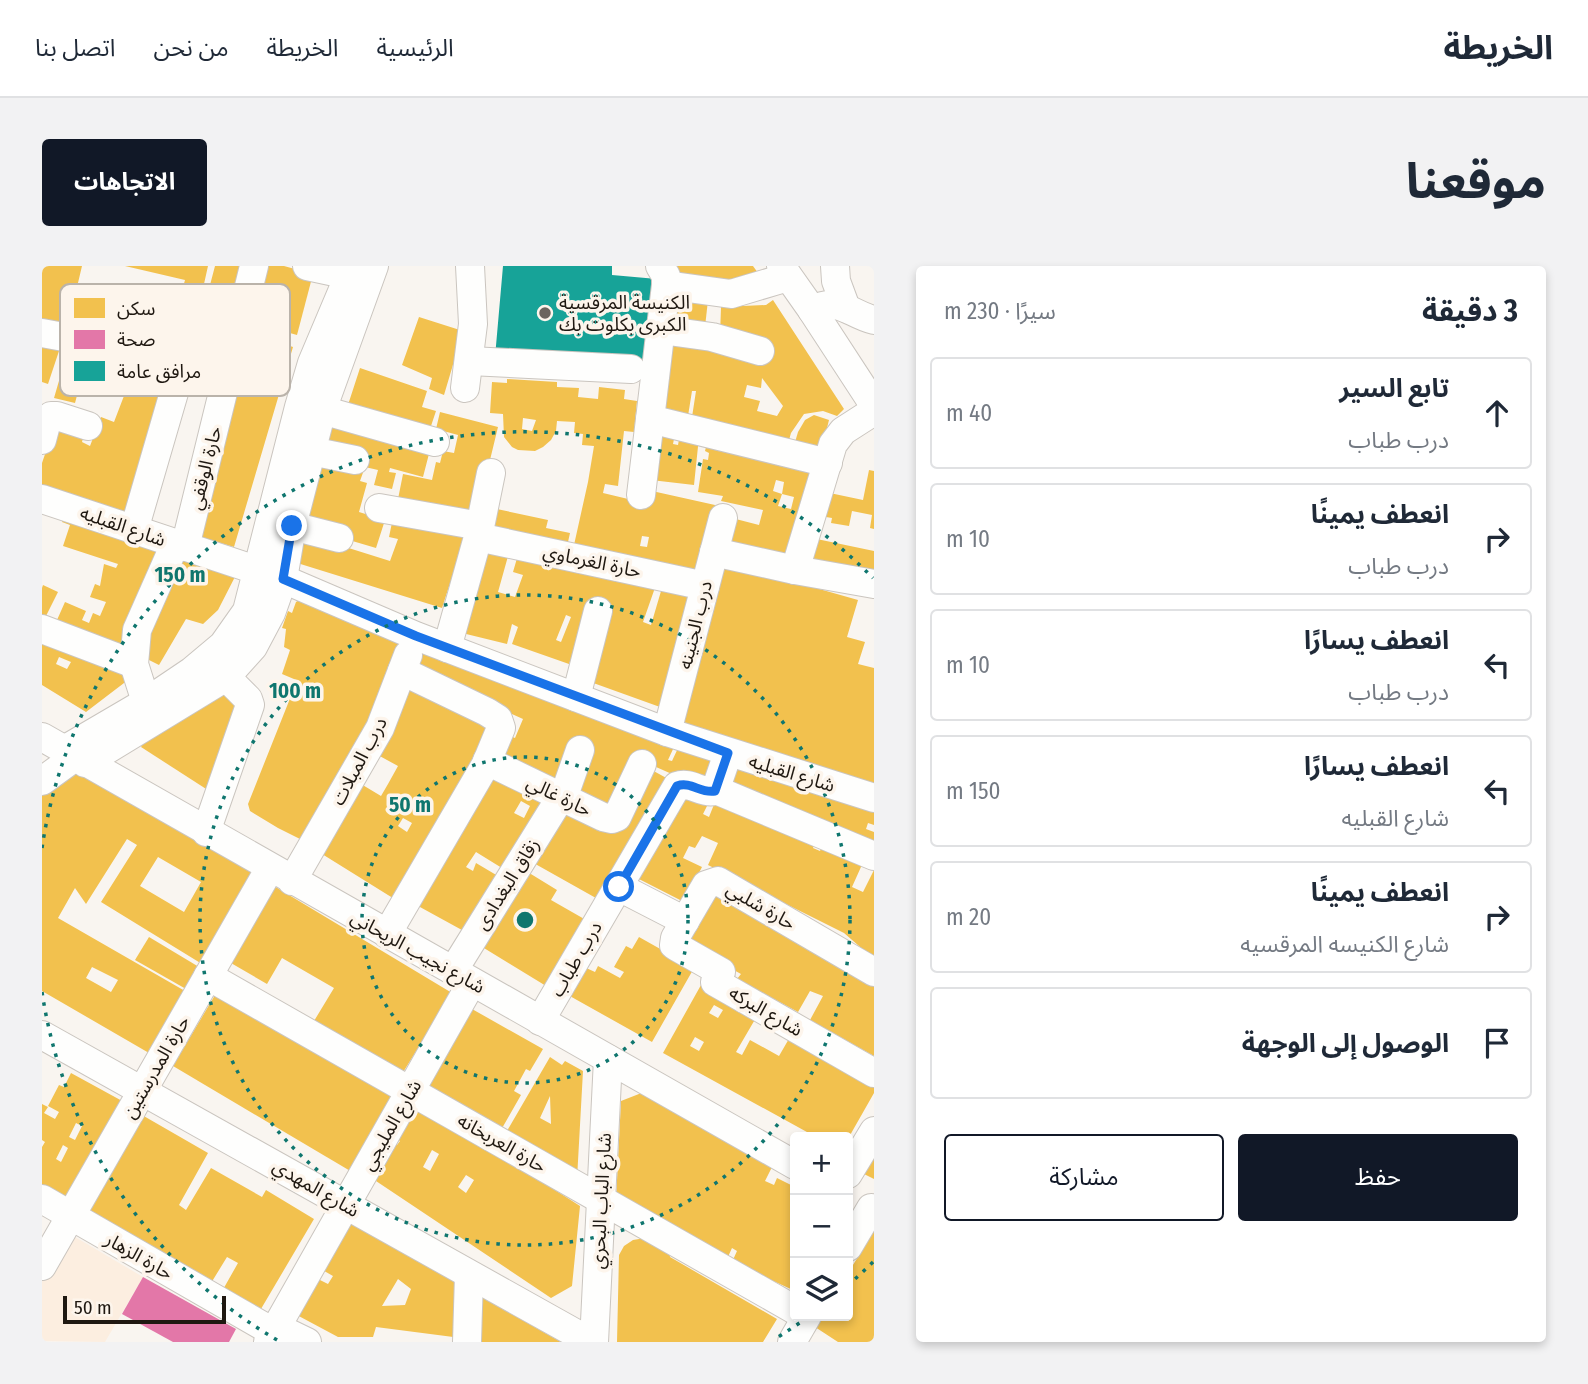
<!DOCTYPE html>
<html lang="ar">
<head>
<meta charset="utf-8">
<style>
  :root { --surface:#fff; --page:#f2f2f3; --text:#1f2937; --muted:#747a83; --line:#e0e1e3; --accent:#111827 }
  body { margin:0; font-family:"Fira Sans Condensed","Noto Sans Arabic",sans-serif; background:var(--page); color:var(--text); direction:rtl }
  .controls { position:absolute; right:21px; bottom:21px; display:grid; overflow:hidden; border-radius:7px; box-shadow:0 4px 10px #0003 }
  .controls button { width:63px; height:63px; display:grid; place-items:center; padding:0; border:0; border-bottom:2px solid var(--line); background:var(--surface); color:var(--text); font:35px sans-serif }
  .scale { position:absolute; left:21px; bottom:18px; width:163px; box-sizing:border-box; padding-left:7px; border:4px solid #1f1811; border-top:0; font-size:19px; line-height:24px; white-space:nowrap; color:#1f1811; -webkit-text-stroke:5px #fdf5ec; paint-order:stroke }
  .stop { position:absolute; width:21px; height:21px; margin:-16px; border:5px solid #1a73e8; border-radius:50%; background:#fff }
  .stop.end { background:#1a73e8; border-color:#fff; box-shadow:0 2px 7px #0008 }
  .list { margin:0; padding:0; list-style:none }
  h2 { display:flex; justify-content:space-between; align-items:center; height:91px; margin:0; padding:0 28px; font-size:30px }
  h2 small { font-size:23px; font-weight:400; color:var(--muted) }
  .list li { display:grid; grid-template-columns:46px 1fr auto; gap:21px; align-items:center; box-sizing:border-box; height:112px; margin:0 14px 14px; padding:0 14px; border:2px solid var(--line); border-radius:7px }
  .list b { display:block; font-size:26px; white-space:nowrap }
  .list p { margin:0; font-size:23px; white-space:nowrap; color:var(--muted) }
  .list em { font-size:23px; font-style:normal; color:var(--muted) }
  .actions { display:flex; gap:14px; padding:21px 28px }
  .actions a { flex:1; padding:16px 0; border:2px solid var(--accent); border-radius:7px; text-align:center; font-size:24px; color:var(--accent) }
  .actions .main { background:var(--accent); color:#fff }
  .icon { flex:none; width:38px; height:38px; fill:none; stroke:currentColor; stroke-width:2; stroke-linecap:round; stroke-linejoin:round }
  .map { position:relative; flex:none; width:832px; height:1076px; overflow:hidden; direction:ltr; border-radius:7px }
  header { display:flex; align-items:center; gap:42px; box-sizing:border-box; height:98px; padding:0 35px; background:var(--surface); border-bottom:2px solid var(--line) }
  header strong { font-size:33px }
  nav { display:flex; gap:38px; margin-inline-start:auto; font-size:24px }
  .intro { display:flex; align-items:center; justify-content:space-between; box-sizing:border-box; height:168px; padding:0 42px }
  h1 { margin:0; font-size:49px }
  .button { padding:18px 32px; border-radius:7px; background:var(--accent); color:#fff; font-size:24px; font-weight:700 }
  main { display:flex; gap:42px; padding:0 42px }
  aside { flex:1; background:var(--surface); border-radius:7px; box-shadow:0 4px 10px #0003 }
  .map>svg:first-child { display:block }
</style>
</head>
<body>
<header>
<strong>الخريطة</strong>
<nav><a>الرئيسية</a><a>الخريطة</a><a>من نحن</a><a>اتصل بنا</a></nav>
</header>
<div class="intro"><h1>موقعنا</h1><a class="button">الاتجاهات</a></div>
<main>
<aside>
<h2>3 دقيقة<small>سيرًا · 230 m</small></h2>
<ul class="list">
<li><svg class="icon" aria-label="ahead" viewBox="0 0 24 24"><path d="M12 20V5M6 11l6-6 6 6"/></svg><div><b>تابع السير</b><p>درب طباب</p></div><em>40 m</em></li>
<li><svg class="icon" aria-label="right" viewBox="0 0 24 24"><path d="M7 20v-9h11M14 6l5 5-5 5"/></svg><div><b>انعطف يمينًا</b><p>درب طباب</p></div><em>10 m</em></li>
<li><svg class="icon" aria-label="left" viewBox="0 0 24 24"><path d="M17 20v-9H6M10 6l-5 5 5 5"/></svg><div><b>انعطف يسارًا</b><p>درب طباب</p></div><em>10 m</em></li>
<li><svg class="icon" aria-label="left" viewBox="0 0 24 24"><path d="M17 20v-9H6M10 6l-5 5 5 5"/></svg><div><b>انعطف يسارًا</b><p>شارع القبليه</p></div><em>150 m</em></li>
<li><svg class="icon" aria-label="right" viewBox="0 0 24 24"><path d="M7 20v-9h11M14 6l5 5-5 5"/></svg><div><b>انعطف يمينًا</b><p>شارع الكنيسه المرقسيه</p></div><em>20 m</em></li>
<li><svg class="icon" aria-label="arrive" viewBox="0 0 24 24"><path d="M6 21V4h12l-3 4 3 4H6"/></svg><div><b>الوصول إلى الوجهة</b></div></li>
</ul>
<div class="actions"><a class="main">حفظ</a><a>مشاركة</a></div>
</aside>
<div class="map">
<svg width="832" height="1076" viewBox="0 0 832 1076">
  <rect width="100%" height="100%" fill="#f9f5f0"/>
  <polygon fill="#fceee0" points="28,968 101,1011 63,1076 0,1075 0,1015"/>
  <g fill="#f2c14e" fill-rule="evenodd">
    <polygon points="0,0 40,0 31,38 69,47 66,60 82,63 84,53 97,57 100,45 125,51 121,64 138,67 131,90 0,60"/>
    <polygon points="83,0 166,0 162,18 168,19 173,0 205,0 199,25 172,20 165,47 177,51 179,43 193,46 184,79 138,67 147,34 138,32 143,14"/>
    <polygon points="220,0 242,0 271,8 255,69 205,55"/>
    <polygon points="632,0 711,0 721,14 630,17"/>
    <polygon points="630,21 667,25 663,61 627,58"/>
    <path d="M731,34L802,143L795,150L781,145L762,148L749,167L745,181L650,151L654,125H650L646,150L611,145L624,68L678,70L679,41L724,39ZM720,112L741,140L735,150L715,145L718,135L702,131L705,119L719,122Z"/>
    <polygon points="377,51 421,65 402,129 387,123 390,112 360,99"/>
    <polygon points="201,65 221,71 218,79 225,81 227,73 251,81 192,281 152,269"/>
    <polygon points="0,77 18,82 6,118 0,116"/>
    <polygon points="48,79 81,88 79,93 108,100 133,101 81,250 0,221 0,197 14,156 43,165 40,176 48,180 59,151 72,156 85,122 58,114 55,127 37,122 33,137 12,132 21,101 41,107"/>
    <polygon points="318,102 385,125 380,141 394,145 385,172 304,145"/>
    <path d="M465,113L515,116V121L537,122L536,131L556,133L557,121L583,124L582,133L595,135L592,166L582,165L576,220L563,218L561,227L607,238L610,225L673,239L657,314L530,288L546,216L552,180L540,179L541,168L532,167L533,156L515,155L514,165L509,174L501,181L493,185L476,184L470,181L462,171L461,148L448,147L450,116L465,117ZM481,152L494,154L490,165L480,163ZM600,270L607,271L605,281L598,280Z"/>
    <polygon points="398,146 456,161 433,256 355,238 361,208 390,214 394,196 398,197 401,185 412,187 416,169 394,163"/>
    <polygon points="772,149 787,154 778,190 751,183 756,166 763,154"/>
    <polygon points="288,161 388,184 381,211 348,202 347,206 354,207 350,223 332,219 336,204 323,201 282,181"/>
    <polygon points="611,165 633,168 631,178 636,179 638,168 657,171 652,219 609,214"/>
    <path d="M666,173L778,202L749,297L679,280L686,251L717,259L721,244L679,235L681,230L656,226L661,193L666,194L667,187L663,185ZM734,214L742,216L740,228L752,231L749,243L736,240L740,228L731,225Z"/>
    <polygon points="279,190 323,201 318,215 325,217 317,246 343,254 334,282 263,261 279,205 275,204"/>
    <polygon points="827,204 832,205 832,263 828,262 830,249 810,245 807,260 789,257 790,252 778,250 783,226 821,234"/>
    <polygon points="450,242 506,254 504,262 528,267 524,285 445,269"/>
    <polygon points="352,247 425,265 400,342 252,296 262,268 348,295 356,273 347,271"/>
    <polygon points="23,248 122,284 80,388 11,363 23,336 44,345 40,354 47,357 51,347 58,350 64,336 48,331 53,318 58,320 62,298 74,302 76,298 21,280 28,259 20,256"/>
    <polygon points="770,272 832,285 832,312 764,297"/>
    <path d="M441,275L468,283L456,326L473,331L481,309L471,306L478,282L615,316L601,356L609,359L622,315L657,321L618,441L543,414L551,335L527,398L470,378L476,361L470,358L465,378L416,366ZM524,349L529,351L519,376L514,374Z"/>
    <polygon points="140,283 197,303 176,344 161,358 144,353 117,399 101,391 96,380"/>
    <polygon points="675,294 816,334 805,371 823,376 816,398 832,402 832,520 634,462"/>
    <polygon points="1,319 16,326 0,358 0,322"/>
    <polygon points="262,331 369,372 264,576 236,562 208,545 206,538 249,430 254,432 259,416 240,408 248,384 242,381 244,363 240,362 246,345 250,347 254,336"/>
    <path d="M0,367L93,404L82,417L44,446L0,419ZM17,391L29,396L25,403L14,398Z"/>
    <polygon points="382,376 632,481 626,494 630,495 637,480 678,498 666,524 596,493 572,548 520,518 454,490 464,468 473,472 481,453 370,403"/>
    <path d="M369,416L455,454L354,634L272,583L314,515L339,530L346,518L356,500L334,488ZM361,552L370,557L365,566L356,560Z"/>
    <polygon points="170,426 196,432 175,530 99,481 118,451"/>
    <polygon points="687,498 832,538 832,559 826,557 824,563 832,566 832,586 677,523"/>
    <path d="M39,499L217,608L160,698L59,636L95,579L85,573L44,638L33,622L16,652L143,725L107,787L0,725V523ZM116,591L159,616L142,646L98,620ZM50,701L76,714L69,726L44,712Z"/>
    <path d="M449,499L511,533L468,607L434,586L424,601L431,605L434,597L461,613L429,669L367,635ZM479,535L488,540L482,552L472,547Z"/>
    <polygon points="608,503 628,514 561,636 488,595 522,537 574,566"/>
    <polygon points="640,520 668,534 661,548 667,551 673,536 775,572 771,582 778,585 782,576 823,592 810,621 821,626 832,604 832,693 802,667 666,599 676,577 660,570 653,582 647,580 641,592 660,601 642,636 593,611"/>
    <polygon points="484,605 515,624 509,634 551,658 540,675 531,670 523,684 530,689 509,723 437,679"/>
    <polygon points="227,617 410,727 360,808 272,755 292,722 240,692 225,718 182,693"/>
    <polygon points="675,623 832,710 832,790 768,754 781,730 768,725 756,746 695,713 699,708 637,674"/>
    <polygon points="107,671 157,701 144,723 93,694"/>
    <polygon points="597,671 652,702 610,776 526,729 542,701 553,706 556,700 578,712 582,706 572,701 584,680 590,683"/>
    <path d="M659,719L715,750L694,786L700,789L708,774L737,790L748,771L832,818V827L807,871H774L621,787ZM672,739L681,744L676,752L667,747ZM653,771L662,776L657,785L648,780Z"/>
    <polygon points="176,724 355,831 310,906 131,800"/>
    <polygon points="430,743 501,783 488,805 484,803 472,825 479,829 459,864 385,822"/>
    <path d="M508,791L520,799L523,795L541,805L535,913L462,870ZM508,830L509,858L498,852Z"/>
    <path d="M29,807L82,836L25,939L0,925V881L3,876L0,874V838L6,841L2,847L13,853L17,846L6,840L17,819L22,821ZM34,857L40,860L33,874L27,871ZM21,879L26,882L19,896L14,893Z"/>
    <polygon points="602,826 649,856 730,901 723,915 732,919 735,912 753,921 753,1025 690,996 695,985 690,982 685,993 574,934 579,835"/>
    <path d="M372,834L538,940L530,1020L509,1032L325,909L347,874L355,879L358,875L350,870ZM390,884L397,888L388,905L381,901ZM424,909L432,914L424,927L416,921Z"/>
    <polygon points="100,849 166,887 137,939 144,944 169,902 220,931 224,924 272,953 216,1048 179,1027 196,997 185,991 166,1022 41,952"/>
    <polygon points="822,888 832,893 832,913 814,904"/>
    <path d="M309,949L424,1017L419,1072L334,1061L331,1071H296L253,1048L276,1013L286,1018L291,1010L277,1002ZM356,1013L369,1023L363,1039L340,1040Z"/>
    <polygon points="832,965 832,1076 796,1076 773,1061 780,1050 806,1050 806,1007"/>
    <polygon points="603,972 627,985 628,991 735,1053 721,1076 575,1076 577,989 582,980 591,974"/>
    <polygon points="441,1032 519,1076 431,1076 432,1044"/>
  </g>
  <polygon fill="#e377a8" points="101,1011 194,1063 187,1076 131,1076 80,1048"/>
  <polygon fill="#17a398" points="461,0 570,0 570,9 615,13 604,103 453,91"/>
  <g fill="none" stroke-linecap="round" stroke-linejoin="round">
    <g stroke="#cac5bf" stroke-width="30">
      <g id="minor">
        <polyline points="265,0 307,9"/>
        <polyline points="739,0 770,44 832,139"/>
        <polyline points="793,0 794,15 804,42"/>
        <polyline points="624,19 689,28 746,11"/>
        <path d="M770,44C798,30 807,48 832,54"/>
        <polyline points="619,64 670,71 718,85"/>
        <polyline points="0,67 60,78"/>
        <polyline points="428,95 589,103"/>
        <polyline points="423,122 431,58 428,0"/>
        <polyline points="280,144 393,176"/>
        <polyline points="608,153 786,197"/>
        <polyline points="0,174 5,155 9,150 15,150 46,160"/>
        <polyline points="269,185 313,194"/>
        <polyline points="599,229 624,19 624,10 618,0"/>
        <polyline points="0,233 241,313 374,370 625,466 832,532"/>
        <polyline points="337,242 438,260"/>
        <polyline points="250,260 297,272"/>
        <polyline points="92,264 138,106 133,96 104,89"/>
        <polyline points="436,271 663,320"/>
        <polyline points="143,281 212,0"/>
        <polyline points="672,286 753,304 832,318"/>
        <polyline points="753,304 791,178 801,165 832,145"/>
        <polyline points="0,363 92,398"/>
        <polyline points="405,382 436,271 449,207"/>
        <polyline points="534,431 556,345"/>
        <polyline points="104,436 92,398 95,364 133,278"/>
        <polyline points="625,466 681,252"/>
        <polyline points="0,471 753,899"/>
        <polyline points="22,484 104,436 150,405 181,379 205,345 257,141 270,97 311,0"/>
        <polyline points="445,495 561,551 570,553 575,551 600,498"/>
        <polyline points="43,497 184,411 211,381 229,347 241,313 250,260 280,144 332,0"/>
        <polyline points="0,515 33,491"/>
        <polyline points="674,524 832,590"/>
        <polyline points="164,566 208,439 206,433 184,411"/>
        <polyline points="250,615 338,462 366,389"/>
        <polyline points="577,621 643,655"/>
        <polyline points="345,668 444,498 459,462 456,453 445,446 360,405"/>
        <polyline points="411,705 525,521 538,484"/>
        <polyline points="832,706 676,615 664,619 633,672 632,679 635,681 679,706 673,716 832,807"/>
        <polyline points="166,710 753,1044"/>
        <path d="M498,755L635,520C649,515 659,528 673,525L686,487"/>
        <polyline points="0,769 549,1076"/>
        <polyline points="806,908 832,865"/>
        <polyline points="0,933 231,1066"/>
        <polyline points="806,981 829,942"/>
        <polyline points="0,1000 228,602"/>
        <polyline points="234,1061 265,1076"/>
        <polyline points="226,1076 430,716"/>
        <polyline points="425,1076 427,1009"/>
        <polyline points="552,1076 566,793"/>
        <polyline points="750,1076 765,1050"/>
      </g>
    </g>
    <use href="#minor" stroke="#fefefd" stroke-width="28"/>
  </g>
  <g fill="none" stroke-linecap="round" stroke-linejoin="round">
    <path stroke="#1a73e8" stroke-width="9" d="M250,260L241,313L374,370L686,487L673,525C659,528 649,515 635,520L577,621"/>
  </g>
  <g fill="none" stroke="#0f766e" stroke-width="3.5" stroke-dasharray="3.5 7">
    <circle cx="483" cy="654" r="163"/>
    <circle cx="483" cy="654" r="325"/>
    <path d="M831 996A488 488 0 0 1 806 1019M766 1051A488 488 0 0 1 731 1074M235 1074A488 488 0 0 1 0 726M0 582A488 488 0 0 1 831 312"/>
  </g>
  <circle fill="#6b655f" stroke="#fdf5ec" stroke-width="2.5" cx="503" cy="47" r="7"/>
  <g text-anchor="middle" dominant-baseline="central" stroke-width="7" stroke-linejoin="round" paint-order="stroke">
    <g font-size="19" fill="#1f1811" stroke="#fdf5ec" text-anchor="start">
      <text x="517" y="36">الكنيسة المرقسية<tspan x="517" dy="22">الكبرى بكلوت بك</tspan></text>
    </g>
    <g font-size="19" fill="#1f1811" stroke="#fdf5ec">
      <text transform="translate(163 202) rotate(-76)">حارة الوقفي</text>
      <text transform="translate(81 260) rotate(19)">شارع القبليه</text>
      <text transform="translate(550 295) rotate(12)">حارة الغرماوي</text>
      <text transform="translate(653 359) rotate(-76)">درب الجنينه</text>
      <text transform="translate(317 495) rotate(-62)">درب المبلات</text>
      <text transform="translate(750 507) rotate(17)">شارع القبليه</text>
      <text transform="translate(517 530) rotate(26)">حارة غالي</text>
      <text transform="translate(465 618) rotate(-58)">زقاق البغدادى</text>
      <text transform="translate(719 640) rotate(30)">حارة شلبي</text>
      <text transform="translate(376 686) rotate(29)">شارع نجيب الريحاني</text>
      <text transform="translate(534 693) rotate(-60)">درب طباب</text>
      <text transform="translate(724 745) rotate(30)">شارع البركه</text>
      <text transform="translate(114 801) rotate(-60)">حارة المدرستين</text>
      <text transform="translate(349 859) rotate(-60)">شارع المليجي</text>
      <text transform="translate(460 877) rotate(30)">حارة العربخانه</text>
      <text transform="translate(274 922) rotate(30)">شارع المهدي</text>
      <text transform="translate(559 935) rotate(-87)">شارع الباب البحري</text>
      <text transform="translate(97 990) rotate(30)">حارة الزهار</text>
    </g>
  </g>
  <rect x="18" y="18" width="230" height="112" rx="10" fill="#fdf5ec" stroke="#bab3aa" stroke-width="2"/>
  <rect x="32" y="32" width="31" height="20" fill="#f2c14e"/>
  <rect x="32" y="64" width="31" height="19" fill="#e377a8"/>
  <rect x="32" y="95" width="31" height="20" fill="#17a398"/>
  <g font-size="19" fill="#1f1811">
    <text x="75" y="49">سكن</text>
    <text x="75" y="80">صحة</text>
    <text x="75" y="112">مرافق عامة</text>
  </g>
  <circle cx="483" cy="654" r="10" fill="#0f766e" stroke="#fdf5ec" stroke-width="3.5"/>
  <g font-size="21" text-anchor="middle" font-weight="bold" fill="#0f766e" stroke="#fdf5ec" stroke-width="7" stroke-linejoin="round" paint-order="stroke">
    <text x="138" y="316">150 m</text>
    <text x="253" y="432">100 m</text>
    <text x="368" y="546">50 m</text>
  </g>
</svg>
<div class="controls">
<button>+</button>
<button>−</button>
<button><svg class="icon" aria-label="layers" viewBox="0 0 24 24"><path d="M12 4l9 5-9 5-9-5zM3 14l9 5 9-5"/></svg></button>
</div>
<div class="scale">50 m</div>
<div class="stop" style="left:577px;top:621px"></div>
<div class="stop end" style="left:250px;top:260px"></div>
</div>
</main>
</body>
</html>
